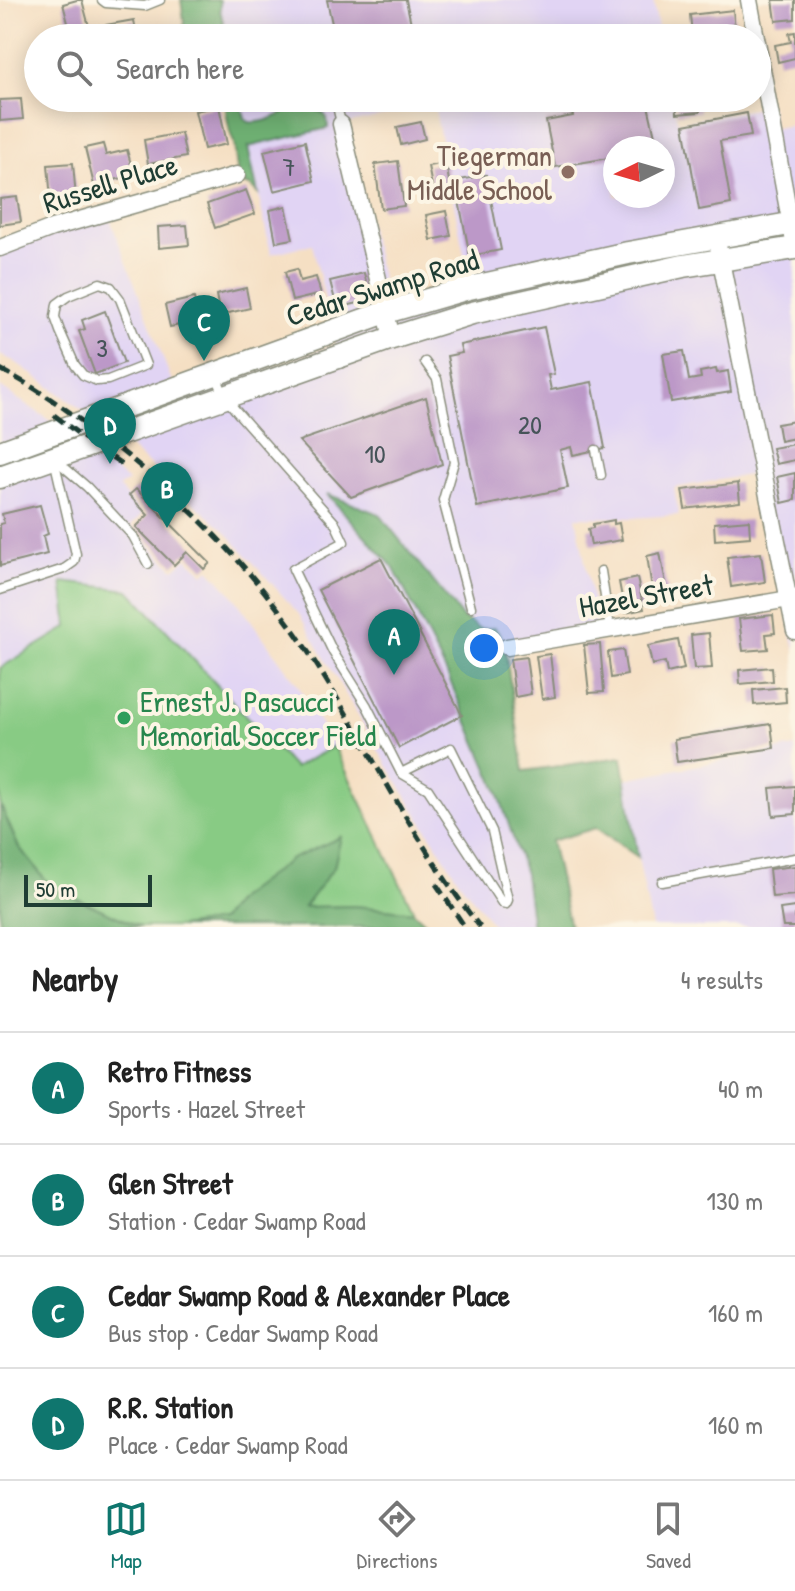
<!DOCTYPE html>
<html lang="en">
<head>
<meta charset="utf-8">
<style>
  :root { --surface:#fff; --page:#f6f6f6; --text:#222; --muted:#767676; --line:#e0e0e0; --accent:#0f766e }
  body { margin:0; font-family:"Patrick Hand",sans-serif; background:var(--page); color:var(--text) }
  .compass { position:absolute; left:603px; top:136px; width:72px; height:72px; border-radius:50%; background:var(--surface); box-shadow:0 4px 20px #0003; rotate:265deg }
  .scale { position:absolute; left:24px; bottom:20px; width:128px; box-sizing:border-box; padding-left:8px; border:4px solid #1f3d34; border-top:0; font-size:22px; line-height:28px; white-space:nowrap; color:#1f3d34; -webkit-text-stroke:6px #fcf5e5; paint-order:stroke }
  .you { position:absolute; left:484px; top:648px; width:28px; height:28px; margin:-20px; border:6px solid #fff; border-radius:50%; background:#1a73e8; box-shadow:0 0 0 12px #1a73e833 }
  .badge { display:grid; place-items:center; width:52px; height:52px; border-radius:50%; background:var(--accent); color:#fff; font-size:26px; font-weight:700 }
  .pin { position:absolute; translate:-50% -66px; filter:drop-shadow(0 2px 4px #0008) }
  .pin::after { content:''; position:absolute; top:42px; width:28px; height:24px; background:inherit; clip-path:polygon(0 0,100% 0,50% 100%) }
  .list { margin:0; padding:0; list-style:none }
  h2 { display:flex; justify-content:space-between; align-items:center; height:104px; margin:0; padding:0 32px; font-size:34px }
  h2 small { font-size:26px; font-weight:400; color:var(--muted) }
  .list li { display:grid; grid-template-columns:52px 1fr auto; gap:24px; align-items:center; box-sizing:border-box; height:112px; padding:0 32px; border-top:2px solid var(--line) }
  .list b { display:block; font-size:30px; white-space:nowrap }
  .list p { margin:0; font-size:26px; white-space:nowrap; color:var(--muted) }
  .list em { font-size:26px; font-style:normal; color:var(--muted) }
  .icon { flex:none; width:44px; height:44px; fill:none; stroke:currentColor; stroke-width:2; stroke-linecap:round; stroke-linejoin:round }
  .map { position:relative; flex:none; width:795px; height:927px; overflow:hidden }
  .search { position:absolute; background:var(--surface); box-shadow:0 4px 20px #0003; left:24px; right:24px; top:24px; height:88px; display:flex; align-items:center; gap:20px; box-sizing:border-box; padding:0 28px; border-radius:44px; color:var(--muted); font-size:30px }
  .sheet { height:552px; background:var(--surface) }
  nav { display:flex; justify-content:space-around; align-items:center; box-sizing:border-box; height:112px; border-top:2px solid var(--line); background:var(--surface); font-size:22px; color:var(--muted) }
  nav a { display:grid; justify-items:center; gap:4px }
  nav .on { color:var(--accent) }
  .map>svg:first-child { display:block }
</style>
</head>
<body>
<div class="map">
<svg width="795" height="927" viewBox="0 0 795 927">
  <rect width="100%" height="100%" fill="#fcf5e5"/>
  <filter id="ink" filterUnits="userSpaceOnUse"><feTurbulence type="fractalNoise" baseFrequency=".0125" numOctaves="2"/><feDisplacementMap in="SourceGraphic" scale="16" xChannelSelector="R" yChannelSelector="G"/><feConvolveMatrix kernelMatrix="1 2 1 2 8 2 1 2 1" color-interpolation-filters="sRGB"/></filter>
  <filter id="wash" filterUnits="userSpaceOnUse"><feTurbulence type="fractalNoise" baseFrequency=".006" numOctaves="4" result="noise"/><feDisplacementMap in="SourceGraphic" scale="32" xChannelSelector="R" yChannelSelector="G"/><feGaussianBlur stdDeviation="1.8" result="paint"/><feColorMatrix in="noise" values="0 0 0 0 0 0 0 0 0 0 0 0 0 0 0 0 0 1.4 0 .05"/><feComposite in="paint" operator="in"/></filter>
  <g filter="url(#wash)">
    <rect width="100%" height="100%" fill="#f5dfc3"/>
    <g fill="#e1d4f4" fill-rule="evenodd">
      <polygon points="220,0 653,0 660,38 227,38 220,10"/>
      <path d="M240,98H672L678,123L770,106L774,128L795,125V650L759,473L674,488L679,515L631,518L576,517L598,627L504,642L462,617L379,514L329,495L393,567L446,672L498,792L525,874L532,927H495L459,881L387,765L299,614L223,529L105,426L14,361L0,355V249L107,211L179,400L336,345L312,244L271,254L248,147L327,128L281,112L270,121L249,122L245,118ZM434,105L473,298L391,320L345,124ZM615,148H663V196H615Z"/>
      <polygon points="0,387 75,437 128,481 118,487 142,514 131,526 174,569 187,558 204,574 209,569 231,593 297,684 334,746 294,769 129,590 0,668"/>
      <polygon points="795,747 795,927 652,927 638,857 625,779"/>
    </g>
    <polygon fill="#88cb84" stroke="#54845c" stroke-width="2" points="62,582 129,590 294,768 334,746 414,912 355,906 303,907 334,867 340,837 239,898 220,921 212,927 140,927 51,887 18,846 0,804 0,668 68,627"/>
    <g fill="#6eaf72" stroke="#467653" stroke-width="2">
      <polygon points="181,0 220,0 220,10 227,38 184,38 184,20"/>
      <path d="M226,98H240L245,118L249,122C278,125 290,97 323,113L327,118L328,128L248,147L258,194L250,186L243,184L238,180L234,143L230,132L226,112Z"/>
      <polygon points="327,494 379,514 462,617 480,629 495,628 504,642 524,771 622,757 638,857 596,828 551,841 570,927 532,927 525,874 498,792 446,672 393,567"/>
      <polygon points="0,804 18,846 51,887 140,927 0,927"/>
      <polygon points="341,837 334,867 304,907 355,906 414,912 430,927 179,927 220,921 239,898 291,859"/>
    </g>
    <g id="blocks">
      <g fill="#bc98c8">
        <polygon points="77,0 82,0 91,34 72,38 63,4"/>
        <polygon points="327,0 406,0 414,38 335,38"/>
        <polygon points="773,0 795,0 795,19 776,21"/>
        <polygon points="733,10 735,30 692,34 690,15"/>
        <polygon points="134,20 137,38 102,38 100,26"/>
        <polygon points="795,32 795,58 778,62 775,45 791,42 789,33"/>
        <polygon points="569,98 619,98 620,106 647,101 657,145 644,148 615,148 615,157 555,167 546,121 573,116"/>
        <polygon points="676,98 698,98 700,112 677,114"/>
        <polygon points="21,99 23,119 0,121 0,100"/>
        <polygon points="219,106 227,144 204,149 195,111"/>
        <polygon points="747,113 751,136 720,141 731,204 699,210 684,125"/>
        <polygon points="421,122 425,139 401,145 397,127"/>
        <polygon points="181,133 186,157 148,164 144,140"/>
        <polygon points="305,141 314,181 274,191 264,151"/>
        <polygon points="103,144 106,155 127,150 134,175 94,185 85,148"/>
        <polygon points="398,161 404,206 381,209 375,164"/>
        <polygon points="73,163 76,198 51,200 48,165"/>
        <polygon points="446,163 450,187 433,191 428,166"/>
        <polygon points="486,175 501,250 470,256 455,181"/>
        <polygon points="246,190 255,214 215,228 207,204"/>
        <polygon points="17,197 21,222 0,225 0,199"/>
        <polygon points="286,206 293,239 276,242 270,210"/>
        <polygon points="446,211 451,236 431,240 426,215"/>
        <polygon points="187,225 189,245 159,248 158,227"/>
        <polygon points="297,269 300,281 316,277 321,294 292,301 285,272"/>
        <polygon points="364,273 371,300 337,308 330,281"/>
        <polygon points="246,288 250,308 220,315 216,295"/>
        <polygon points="194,298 197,311 190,312 193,322 170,327 165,305"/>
        <polygon points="105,311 124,363 95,374 79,331 85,329 82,320"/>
        <polygon points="544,327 554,374 548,375 551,390 592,382 605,448 573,455 571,447 560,450 568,488 477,507 447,356 462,353 460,345"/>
        <polygon points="684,351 689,380 701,378 700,372 716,369 717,373 728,371 731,392 671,402 663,354"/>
        <polygon points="426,397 442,464 351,497 299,441"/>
        <polygon points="795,421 795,438 780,441 777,424"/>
        <polygon points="795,444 795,460 776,464 772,448"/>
        <polygon points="795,473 795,500 782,503 777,477"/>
        <polygon points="738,483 740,502 685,509 682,490"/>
        <polygon points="136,489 210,563 204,569 187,552 174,565 136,527 148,515 129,495"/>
        <polygon points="40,505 48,534 43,536 47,554 0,566 0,524 4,523 2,514"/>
        <polygon points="614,520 614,524 619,523 622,540 591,545 588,529 593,528 593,524"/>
        <polygon points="749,520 750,537 715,540 714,523"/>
        <polygon points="660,553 669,598 654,601 647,556"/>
        <polygon points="761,553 765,582 731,587 727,557"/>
        <polygon points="381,558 462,715 399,748 318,590"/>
        <polygon points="637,578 644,609 625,613 619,582"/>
        <polygon points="773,615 775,633 766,634 768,649 743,651 739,619"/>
        <polygon points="709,633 712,668 694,669 691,635"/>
        <polygon points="678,640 684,669 667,673 665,662 652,665 648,646"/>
        <polygon points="600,644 604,692 589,693 584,645"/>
        <polygon points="623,650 627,675 611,678 608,652"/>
        <polygon points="550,654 555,697 542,699 536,656"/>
        <polygon points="526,657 531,694 515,697 510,659"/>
        <polygon points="772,667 773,681 740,684 739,670"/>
        <polygon points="785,687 786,702 754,705 753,690"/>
        <polygon points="771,724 774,748 677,762 674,739"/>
        <polygon points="795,786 795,814 773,816 770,788"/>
        <polygon points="795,866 795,895 772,897 769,869"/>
        <polygon points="795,907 795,927 783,927 780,909"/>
      </g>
    </g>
  </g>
  <g filter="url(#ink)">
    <use href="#blocks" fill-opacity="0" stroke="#8a8e7c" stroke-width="2"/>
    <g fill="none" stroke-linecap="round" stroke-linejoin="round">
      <g stroke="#8a8e7c" stroke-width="11">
        <g id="lane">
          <polyline points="102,0 106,3 145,6 160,0"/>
          <polyline points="341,123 337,106 375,98"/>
          <polygon points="100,283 111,287 120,299 146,365 108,380 97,381 83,375 75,365 60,331 55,317 57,304 68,296"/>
          <polyline points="425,362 437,379 454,462 443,500 471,607"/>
          <polyline points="216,376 225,397 237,412 335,523 344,542 293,569 333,652 367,706 401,773 428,789 502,903 506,904 508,900 492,831 451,748 401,773"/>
          <polyline points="596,450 601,475"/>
          <polyline points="57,461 87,487 133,536 148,564"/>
          <polyline points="601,571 610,629"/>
          <polyline points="0,590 64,569 74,562 76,554 54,459"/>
          <polyline points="662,882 795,858"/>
        </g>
      </g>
      <g stroke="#8a8e7c" stroke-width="19">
        <g id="street">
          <polyline points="749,0 756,38"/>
          <polyline points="757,42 795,247"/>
          <polyline points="341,124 392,338"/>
          <polyline points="716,236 795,631"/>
          <polyline points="0,248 52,228 237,175"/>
          <polyline points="507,647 795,598"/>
        </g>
      </g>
      <g stroke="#8a8e7c" stroke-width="25">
        <g id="secondary">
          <polyline points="0,452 386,312 469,288 628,253 795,223"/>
          <polyline points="0,477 392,338 472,313 683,266 795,248"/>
        </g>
      </g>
      <use href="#lane" stroke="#fff" stroke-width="8"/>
      <use href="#street" stroke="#fff" stroke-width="16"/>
      <use href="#secondary" stroke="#fff" stroke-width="22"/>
      <g stroke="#1f3d34" stroke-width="5" stroke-dasharray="12 6" stroke-linecap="butt">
        <path d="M0,369C31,385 59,404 87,425C177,490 257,570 316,664C372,752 416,846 480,927"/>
        <polyline points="54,415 93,445 122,464"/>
        <polyline points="436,884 465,927"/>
      </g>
    </g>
  </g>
  <circle fill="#8d6e63" stroke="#fcf5e5" stroke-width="3" cx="568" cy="172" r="8"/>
  <circle fill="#2e9e5b" stroke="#fcf5e5" stroke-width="3" cx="124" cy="718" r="8"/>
  <g text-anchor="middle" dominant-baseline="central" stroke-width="8" stroke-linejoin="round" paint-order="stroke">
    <g font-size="26" fill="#465459">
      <text x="289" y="166">7</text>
      <text x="102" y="347">3</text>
      <text x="530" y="424">20</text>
      <text x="375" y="453">10</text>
    </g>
    <g font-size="30" fill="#785e54" stroke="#fcf5e5" text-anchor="end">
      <text x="552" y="155">Tiegerman<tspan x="552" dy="34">Middle School</tspan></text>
    </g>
    <g font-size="30" fill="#1f3d34" stroke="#fcf5e5">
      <text transform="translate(110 183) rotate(-17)">Russell Place</text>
      <text transform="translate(382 287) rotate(-17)">Cedar Swamp Road</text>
      <text transform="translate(646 595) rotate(-10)">Hazel Street</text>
    </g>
    <g font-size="30" fill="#27864d" stroke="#fcf5e5" text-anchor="start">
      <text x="140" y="701">Ernest J. Pascucci<tspan x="140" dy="34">Memorial Soccer Field</tspan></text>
    </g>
  </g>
</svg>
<svg class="compass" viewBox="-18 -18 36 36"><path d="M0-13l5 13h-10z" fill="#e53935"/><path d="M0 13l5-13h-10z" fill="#767676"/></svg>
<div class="scale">50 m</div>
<div class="you"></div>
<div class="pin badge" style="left:394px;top:675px">A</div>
<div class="pin badge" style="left:167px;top:528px">B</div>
<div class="pin badge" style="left:204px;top:361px">C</div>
<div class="pin badge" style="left:110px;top:464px">D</div>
<div class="search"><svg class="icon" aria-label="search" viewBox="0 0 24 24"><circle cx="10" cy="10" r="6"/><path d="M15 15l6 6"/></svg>Search here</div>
</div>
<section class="sheet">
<h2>Nearby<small>4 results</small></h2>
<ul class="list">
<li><span class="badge">A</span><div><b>Retro Fitness</b><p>Sports · Hazel Street</p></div><em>40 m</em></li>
<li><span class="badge">B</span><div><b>Glen Street</b><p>Station · Cedar Swamp Road</p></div><em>130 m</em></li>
<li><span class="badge">C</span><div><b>Cedar Swamp Road &amp; Alexander Place</b><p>Bus stop · Cedar Swamp Road</p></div><em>160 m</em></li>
<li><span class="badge">D</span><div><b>R.R. Station</b><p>Place · Cedar Swamp Road</p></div><em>160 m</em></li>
</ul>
</section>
<nav>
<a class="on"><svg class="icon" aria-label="map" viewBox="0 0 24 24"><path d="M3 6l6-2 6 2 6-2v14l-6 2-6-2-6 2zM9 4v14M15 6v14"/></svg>Map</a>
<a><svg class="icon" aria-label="directions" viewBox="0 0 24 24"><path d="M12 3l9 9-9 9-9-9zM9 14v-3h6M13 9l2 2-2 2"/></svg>Directions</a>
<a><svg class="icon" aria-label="saved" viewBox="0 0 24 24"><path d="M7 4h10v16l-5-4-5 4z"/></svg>Saved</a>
</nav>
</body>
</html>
